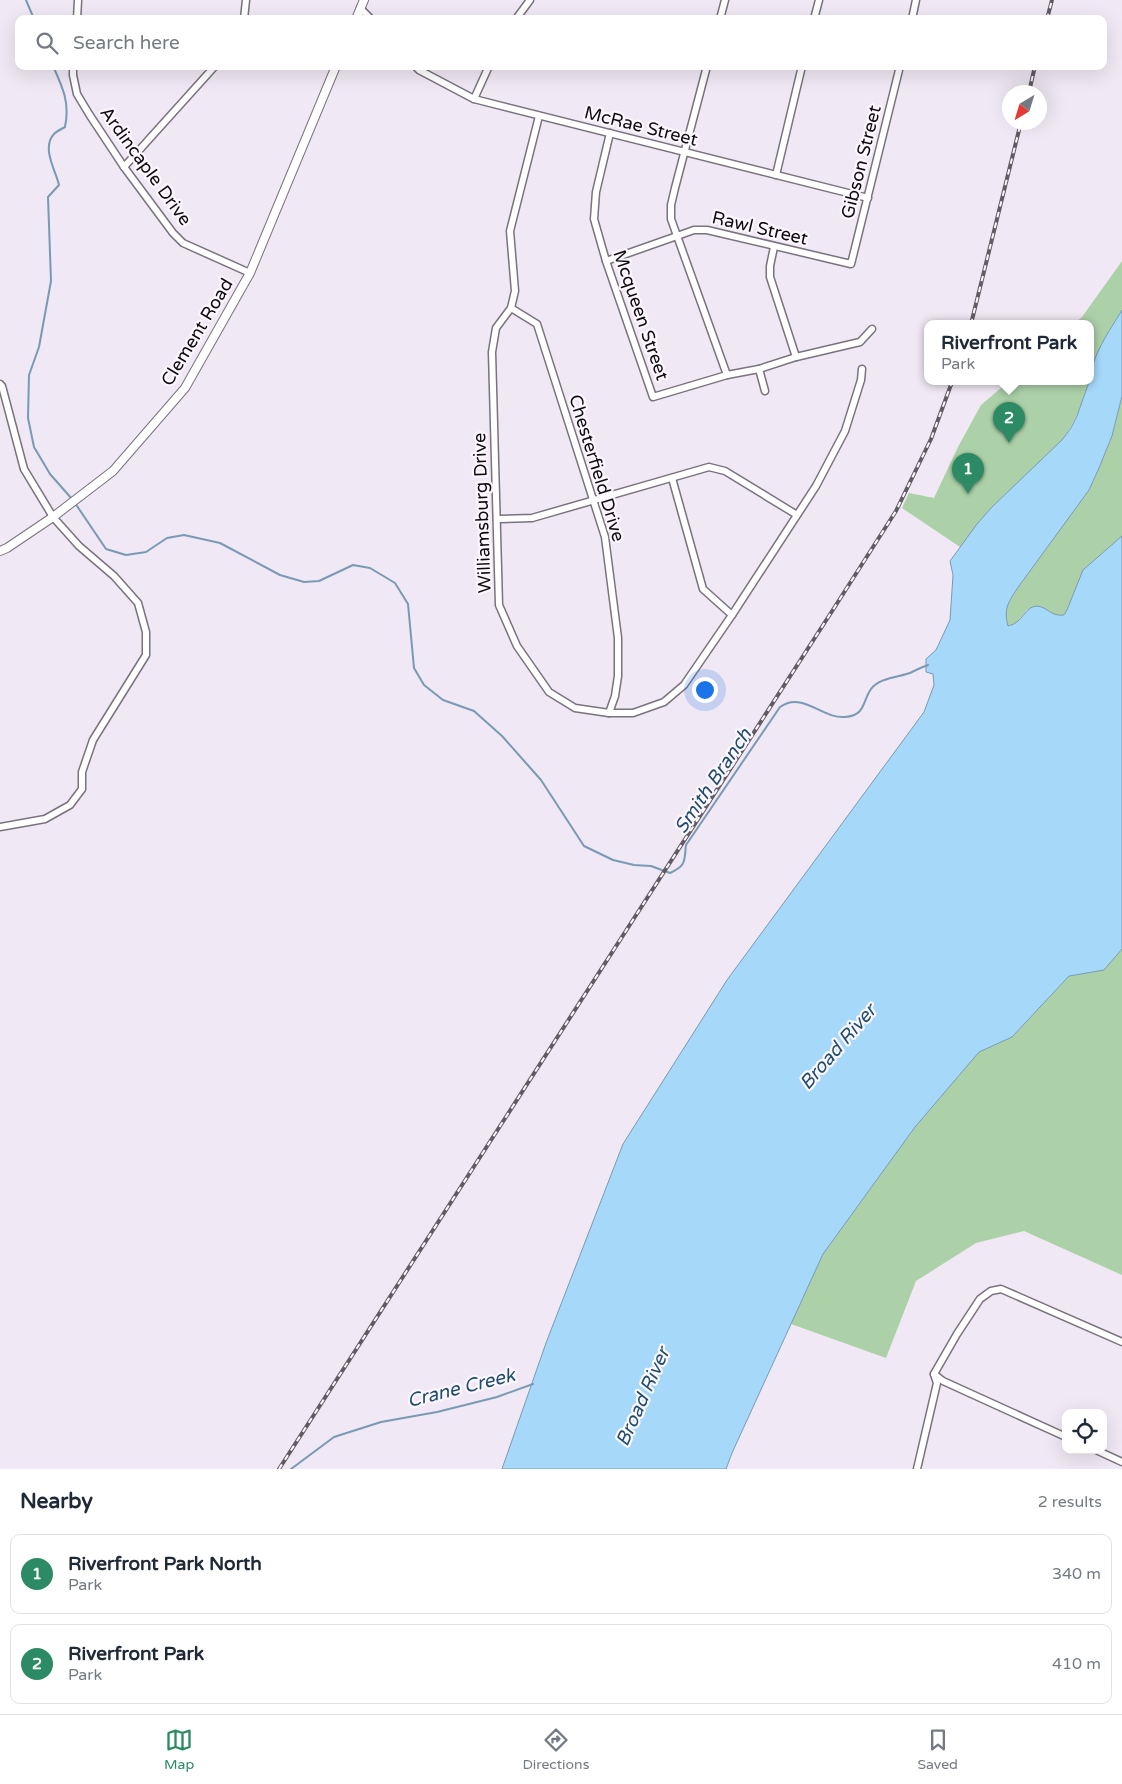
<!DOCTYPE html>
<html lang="en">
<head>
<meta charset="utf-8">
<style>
  :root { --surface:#fff; --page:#f6f6f7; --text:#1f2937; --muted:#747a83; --line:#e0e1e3; --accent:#2c8b64 }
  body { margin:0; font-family:"Varela Round",sans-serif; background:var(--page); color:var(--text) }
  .controls { position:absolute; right:15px; bottom:15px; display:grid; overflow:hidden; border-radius:10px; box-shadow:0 5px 20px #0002 }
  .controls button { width:45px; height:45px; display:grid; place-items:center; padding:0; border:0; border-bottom:1px solid var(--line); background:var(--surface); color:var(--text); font:25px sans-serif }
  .compass { position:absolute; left:1002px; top:85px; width:45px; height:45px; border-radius:50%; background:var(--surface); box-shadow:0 5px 20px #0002; rotate:218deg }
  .you { position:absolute; left:704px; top:689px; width:18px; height:18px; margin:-12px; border:4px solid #fff; border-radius:50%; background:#1a73e8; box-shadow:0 0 0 8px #1a73e833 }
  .badge { display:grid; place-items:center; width:32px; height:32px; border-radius:50%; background:var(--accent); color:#fff; font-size:16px; font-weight:700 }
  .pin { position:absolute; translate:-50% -41px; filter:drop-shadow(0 1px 2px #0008) }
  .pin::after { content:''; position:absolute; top:26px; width:18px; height:15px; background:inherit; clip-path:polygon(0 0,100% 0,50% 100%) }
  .popup { position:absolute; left:924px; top:320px; width:170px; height:65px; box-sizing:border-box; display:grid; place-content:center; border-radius:10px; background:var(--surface); filter:drop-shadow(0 1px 4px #0005); font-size:16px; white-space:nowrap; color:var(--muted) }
  .popup b { font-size:19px; color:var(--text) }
  .popup::after { content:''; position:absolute; left:50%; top:100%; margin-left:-10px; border:10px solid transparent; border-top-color:var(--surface) }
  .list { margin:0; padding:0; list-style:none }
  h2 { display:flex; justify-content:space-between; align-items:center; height:65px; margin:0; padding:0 20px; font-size:21px }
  h2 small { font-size:16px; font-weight:400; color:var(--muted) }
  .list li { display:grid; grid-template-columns:32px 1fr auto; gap:15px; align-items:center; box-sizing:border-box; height:80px; margin:0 10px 10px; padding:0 10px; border:1px solid var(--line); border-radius:10px }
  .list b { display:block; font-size:19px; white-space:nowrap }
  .list p { margin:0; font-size:16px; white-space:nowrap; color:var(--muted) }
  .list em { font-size:16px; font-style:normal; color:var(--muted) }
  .icon { flex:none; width:28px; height:28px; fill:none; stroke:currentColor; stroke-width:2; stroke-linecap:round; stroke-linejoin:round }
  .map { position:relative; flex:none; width:1122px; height:1469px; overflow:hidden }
  .search { position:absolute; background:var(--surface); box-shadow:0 5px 20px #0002; left:15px; right:15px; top:15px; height:55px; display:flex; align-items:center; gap:12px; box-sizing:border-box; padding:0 18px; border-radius:10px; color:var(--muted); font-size:19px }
  .sheet { height:245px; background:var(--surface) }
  nav { display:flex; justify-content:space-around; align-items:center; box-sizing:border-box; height:70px; border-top:1px solid var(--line); background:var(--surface); font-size:14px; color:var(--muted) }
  nav a { display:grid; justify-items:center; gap:2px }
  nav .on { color:var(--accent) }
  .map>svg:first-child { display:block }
</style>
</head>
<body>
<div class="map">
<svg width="1122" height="1469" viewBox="0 0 1122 1469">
  <rect width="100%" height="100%" fill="#f0e8f4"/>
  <g fill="#acd1a9">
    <polygon points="1122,261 1122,310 1109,331 1097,354 1090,377 1090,324 1074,324 1082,317"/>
    <path d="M1008,382H1089C1082,403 1076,422 1062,440L992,507L977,524L1022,581L1089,490L1099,468L1112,436L1122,396V536L1083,570L1067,610L1064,615L1056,616L1039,606L1027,610L1016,623L1007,627C1003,606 1009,603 1018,586L902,508L909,493L934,498L958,447L981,405Z"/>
    <polygon points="1122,949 1122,1275 1024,1231 976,1243 916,1281 886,1358 791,1324 823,1254 915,1127 979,1052 1012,1037 1069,976 1104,970"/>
  </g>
  <path fill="#a6d8fa" stroke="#789ab4" d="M1122,310V396L1112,436L1099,468L1089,490L1019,586C1009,601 1003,608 1008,626C1010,625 1013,625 1015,623C1023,619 1027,606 1037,606C1048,607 1051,617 1064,615L1067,610L1083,570L1122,536V949L1104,970L1069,976L1012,1037L979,1052L915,1127L823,1254L732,1453L726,1469H502L546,1343L623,1144L727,980L924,712L934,685L933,674L926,672V659L936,650L950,620L953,575L950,561L977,524L992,507L1062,440L1071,428L1077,416L1089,382H1090C1090,358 1110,330 1122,310Z"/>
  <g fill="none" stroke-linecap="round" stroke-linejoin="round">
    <g stroke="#789ab4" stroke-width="2">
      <polyline points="26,0 34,19"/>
      <path d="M53,66C63,88 70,103 65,127C61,129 57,131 54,134C41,148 56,171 59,185L48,197L51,281L39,347L29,375L28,418L34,447L50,474L72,499"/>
      <path d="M75,503L106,549L126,555L146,552L167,538L184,535L220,543L280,575L304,582L319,581L353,565L370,568L395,583L408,604L414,668L424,685L443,700L474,711L502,736L541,780L584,846L613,860L634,865L651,866L670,873C687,865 684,861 686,845L780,707C803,691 822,719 845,717C866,715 862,702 871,689C879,678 899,677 910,673C916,670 922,667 928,665"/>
      <polyline points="291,1469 334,1437 381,1422 437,1412 497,1397 533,1384"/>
    </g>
    <g stroke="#7a727d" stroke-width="9">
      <g id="minor">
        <polyline points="360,8 371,19"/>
        <polyline points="77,19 78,0"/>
        <polyline points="244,19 246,0"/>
        <polyline points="516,19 530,0"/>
        <polyline points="720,19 725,0"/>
        <polyline points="814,19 819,0"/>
        <polyline points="912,19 916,0"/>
        <polyline points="73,66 73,75 77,94 89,114 124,167 173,233 183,243 250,273"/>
        <polyline points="415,66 419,70 474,99 868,198"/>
        <polyline points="707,66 675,188 671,205 671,219 727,375"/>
        <polyline points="474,99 489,66"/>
        <polyline points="539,116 510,231 515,291 511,308 496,328 492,352 499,605 517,646 549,692 575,708 609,713 633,713 664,702 684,685 732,615 816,486 845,431 861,380 862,369"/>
        <polyline points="610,133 596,192 594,219 606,261 653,397 727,375 759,369 796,357 860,342 872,329"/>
        <polyline points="124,167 215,66"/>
        <polyline points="776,175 802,66"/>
        <polyline points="774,247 770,266 770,277 796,357"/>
        <polyline points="606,261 694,230 707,230 851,264 900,66"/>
        <polyline points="511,308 537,324 605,537 618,638 618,676 615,696 609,713"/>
        <polyline points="759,369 765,391"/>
        <polyline points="0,384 2,386 24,469 53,517 79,546 114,576 138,603 146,632 146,655 93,740 82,772 82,789 70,805 45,819 0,827"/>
        <polyline points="672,478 703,589 732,615"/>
        <polyline points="497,519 532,518 709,467 725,471 797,515"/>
        <polyline points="934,1374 943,1381 1066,1437"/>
        <polyline points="1096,1450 1122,1462"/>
        <polyline points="917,1469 937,1383 934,1374 957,1334 980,1299 991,1291 1001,1289 1122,1342"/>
      </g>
    </g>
    <g stroke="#7a727d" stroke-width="10">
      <g id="tertiary">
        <polyline points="356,19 364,0"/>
        <polyline points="0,551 7,548 53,517 113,471 185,388 250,273 336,66"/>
      </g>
    </g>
    <use href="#minor" stroke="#fff" stroke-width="6"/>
    <use href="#tertiary" stroke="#fff" stroke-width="8"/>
    <g stroke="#615c63" stroke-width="4">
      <g id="rail">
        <polyline points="1047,19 1052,0"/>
        <polyline points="1029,92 1035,66"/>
        <polyline points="971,324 1021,122"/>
        <polyline points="279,1469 836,605 896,511 931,439 952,382"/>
      </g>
    </g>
    <use href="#rail" stroke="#fcf6fe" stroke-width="2" stroke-dasharray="5.5" stroke-linecap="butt"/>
  </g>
  <g text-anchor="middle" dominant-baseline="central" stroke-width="4.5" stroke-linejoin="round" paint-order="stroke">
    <g font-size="18" fill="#0e0b0f" stroke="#fcf6fe">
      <text transform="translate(641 126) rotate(14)">McRae Street</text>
      <text transform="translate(861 162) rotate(-76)">Gibson Street</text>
      <text transform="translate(146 166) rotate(54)">Ardincaple Drive</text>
      <text transform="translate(760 228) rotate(13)">Rawl Street</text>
      <text transform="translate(641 315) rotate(71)">Mcqueen Street</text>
      <text transform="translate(197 332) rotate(-59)">Clement Road</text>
      <text transform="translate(597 468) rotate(73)">Chesterfield Drive</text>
      <text transform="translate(482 513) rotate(-92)">Williamsburg Drive</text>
    </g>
    <g font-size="19" font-style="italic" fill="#1d4d6a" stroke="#fcf6fe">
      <text transform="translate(713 781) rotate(-56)">Smith Branch</text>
      <text transform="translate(838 1047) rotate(-49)">Broad River</text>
      <text transform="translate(461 1388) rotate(-14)">Crane Creek</text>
      <text transform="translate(643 1397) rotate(-66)">Broad River</text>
    </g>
  </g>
</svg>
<div class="controls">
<button><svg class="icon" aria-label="locate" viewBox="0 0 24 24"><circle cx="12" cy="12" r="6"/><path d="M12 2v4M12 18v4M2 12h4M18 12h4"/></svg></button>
</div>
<svg class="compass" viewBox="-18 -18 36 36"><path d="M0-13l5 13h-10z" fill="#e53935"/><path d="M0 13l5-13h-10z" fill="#747a83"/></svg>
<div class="you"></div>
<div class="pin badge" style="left:968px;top:494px">1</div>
<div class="pin badge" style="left:1009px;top:443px">2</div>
<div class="popup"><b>Riverfront Park</b>Park</div>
<div class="search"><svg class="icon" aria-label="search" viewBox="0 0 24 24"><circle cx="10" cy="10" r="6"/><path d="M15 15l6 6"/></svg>Search here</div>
</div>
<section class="sheet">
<h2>Nearby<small>2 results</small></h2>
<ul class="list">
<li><span class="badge">1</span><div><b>Riverfront Park North</b><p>Park</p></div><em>340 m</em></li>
<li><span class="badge">2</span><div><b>Riverfront Park</b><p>Park</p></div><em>410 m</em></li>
</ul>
</section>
<nav>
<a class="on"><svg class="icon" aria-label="map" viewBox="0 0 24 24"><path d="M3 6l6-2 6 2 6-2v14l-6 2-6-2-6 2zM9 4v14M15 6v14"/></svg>Map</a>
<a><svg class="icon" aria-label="directions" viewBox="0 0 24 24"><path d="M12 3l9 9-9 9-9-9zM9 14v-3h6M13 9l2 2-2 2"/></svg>Directions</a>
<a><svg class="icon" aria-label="saved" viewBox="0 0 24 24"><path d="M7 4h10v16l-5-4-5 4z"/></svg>Saved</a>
</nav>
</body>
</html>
